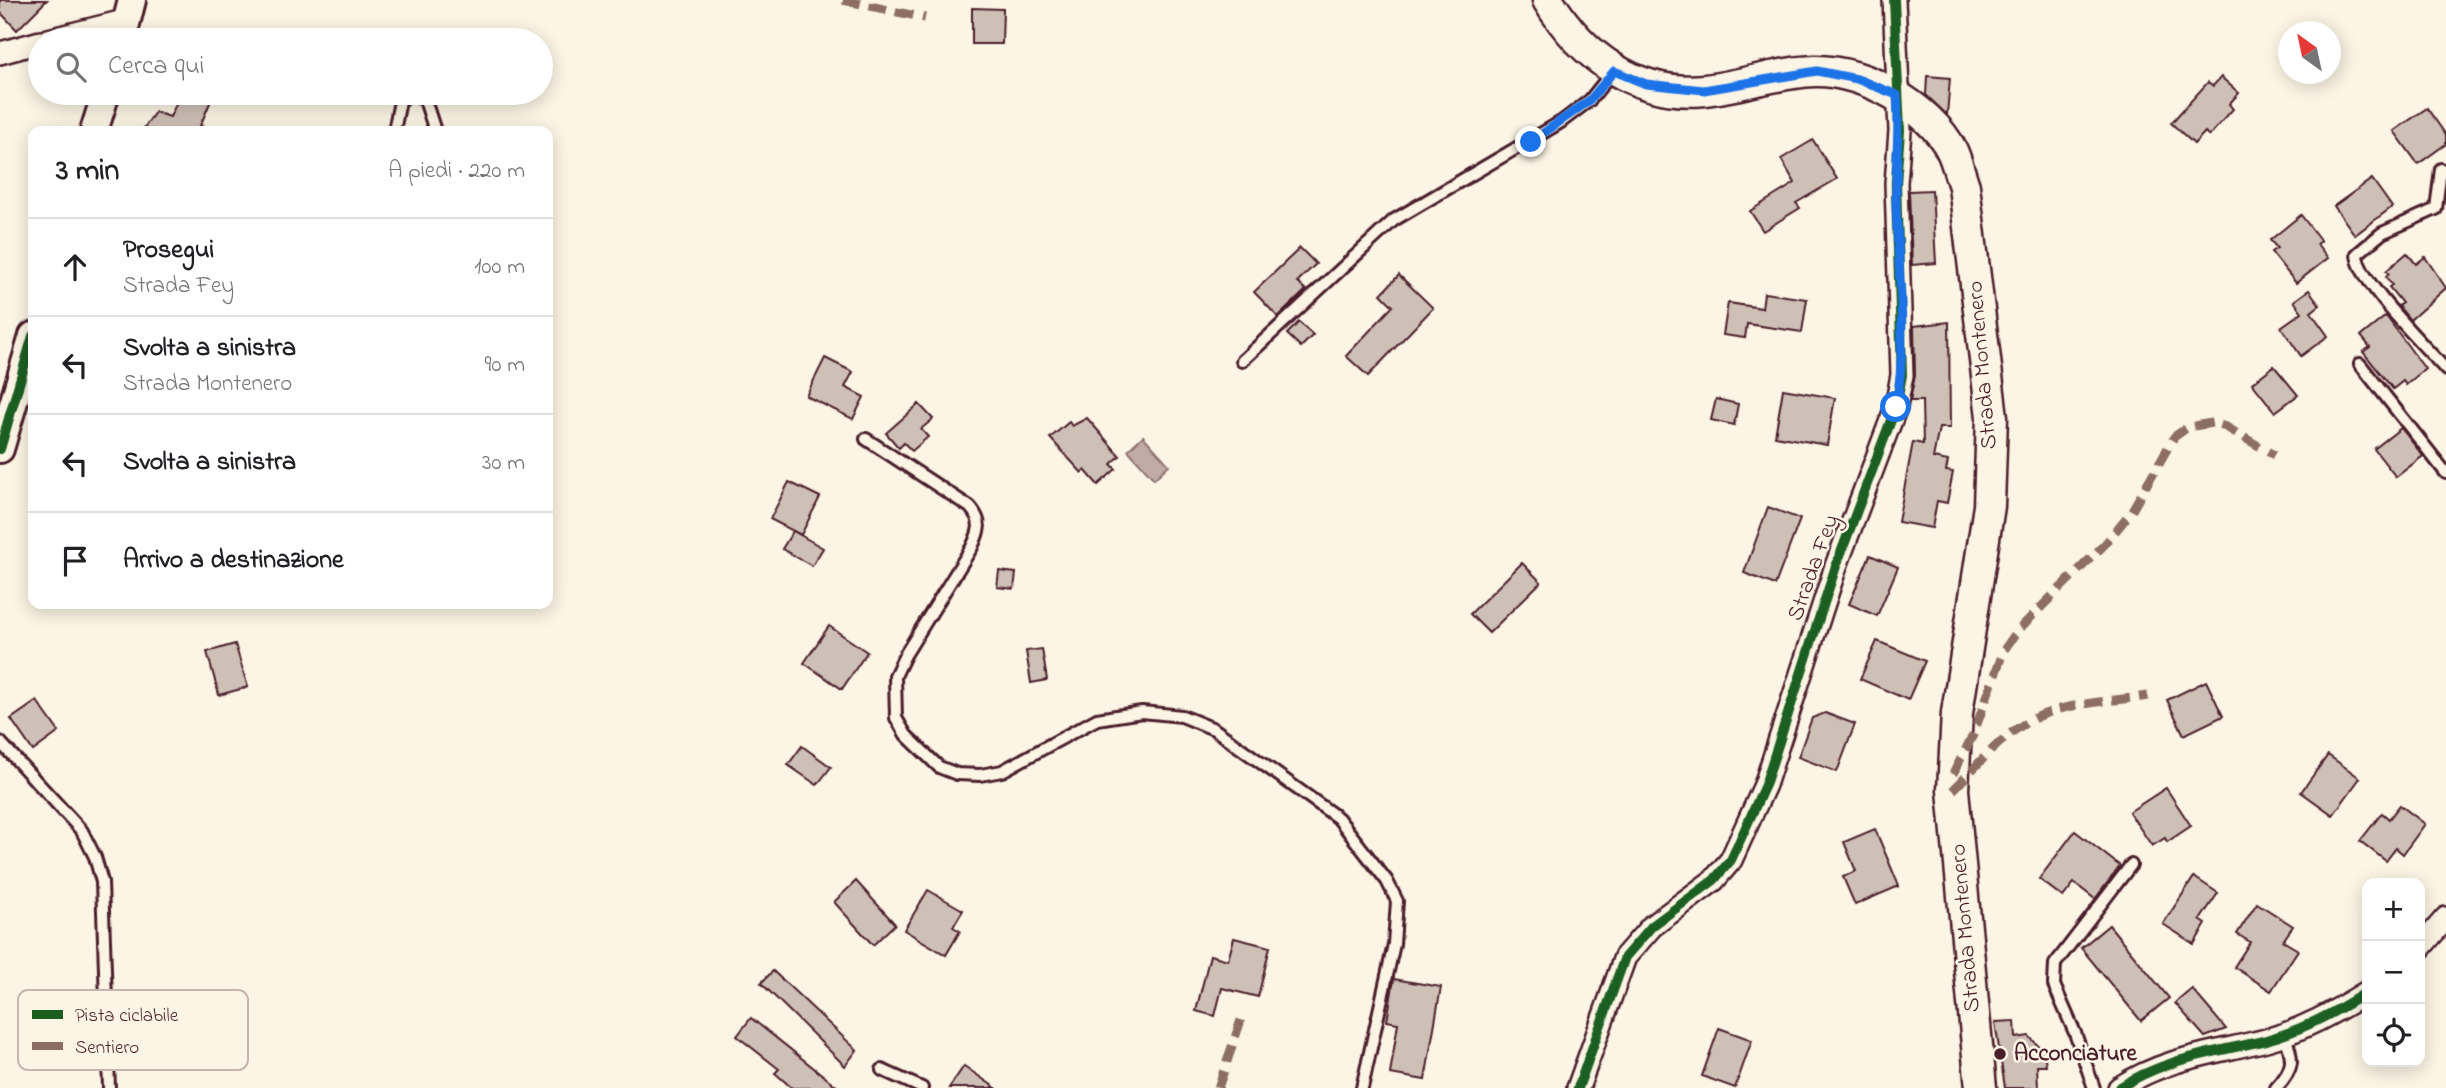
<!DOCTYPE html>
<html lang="it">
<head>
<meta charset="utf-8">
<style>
  :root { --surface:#fff; --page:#f2f2f2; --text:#202124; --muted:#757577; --line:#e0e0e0 }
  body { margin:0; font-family:"Indie Flower",sans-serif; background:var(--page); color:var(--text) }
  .controls { position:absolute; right:21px; bottom:21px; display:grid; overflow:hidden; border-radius:14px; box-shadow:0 4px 18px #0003 }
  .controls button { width:63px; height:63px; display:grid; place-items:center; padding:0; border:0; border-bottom:2px solid var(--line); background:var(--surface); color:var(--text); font:35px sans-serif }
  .compass { position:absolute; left:2278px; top:21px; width:63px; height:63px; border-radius:50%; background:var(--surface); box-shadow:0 4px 18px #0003; rotate:327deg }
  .stop { position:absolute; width:21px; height:21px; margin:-16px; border:5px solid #1a73e8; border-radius:50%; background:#fff }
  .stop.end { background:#1a73e8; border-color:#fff; box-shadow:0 2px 7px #0008 }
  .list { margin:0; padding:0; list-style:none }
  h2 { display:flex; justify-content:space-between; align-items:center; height:91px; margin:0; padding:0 28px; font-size:30px }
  h2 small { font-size:23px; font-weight:400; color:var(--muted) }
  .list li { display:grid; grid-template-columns:46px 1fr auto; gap:21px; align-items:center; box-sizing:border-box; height:98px; padding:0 28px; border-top:2px solid var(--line) }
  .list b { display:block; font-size:26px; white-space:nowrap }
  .list p { margin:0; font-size:23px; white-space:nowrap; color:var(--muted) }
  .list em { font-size:23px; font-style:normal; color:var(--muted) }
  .icon { flex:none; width:38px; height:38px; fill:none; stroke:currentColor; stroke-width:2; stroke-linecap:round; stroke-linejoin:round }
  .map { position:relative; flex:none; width:2446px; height:1088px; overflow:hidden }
  .search { position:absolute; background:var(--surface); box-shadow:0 4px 18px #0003; left:28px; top:28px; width:525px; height:77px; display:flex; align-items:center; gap:18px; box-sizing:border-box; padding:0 24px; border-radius:38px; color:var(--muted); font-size:26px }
  .panel { position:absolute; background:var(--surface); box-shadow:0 4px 18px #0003; left:28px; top:126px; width:525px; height:483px; border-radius:14px }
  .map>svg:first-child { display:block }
</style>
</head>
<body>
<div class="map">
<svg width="2446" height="1088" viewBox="0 0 2446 1088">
  <rect width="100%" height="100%" fill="#fcf5e5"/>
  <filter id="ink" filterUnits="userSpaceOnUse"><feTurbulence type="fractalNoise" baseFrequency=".0143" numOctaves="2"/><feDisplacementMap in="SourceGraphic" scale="14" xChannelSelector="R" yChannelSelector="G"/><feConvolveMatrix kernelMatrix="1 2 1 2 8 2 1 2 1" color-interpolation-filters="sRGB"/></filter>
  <g filter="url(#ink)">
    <polygon fill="#c0aca5" stroke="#917474" stroke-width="2" points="1143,436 1169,465 1154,479 1128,450"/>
    <g fill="#cfc0b7" stroke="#4a1f2b" stroke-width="2">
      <polygon points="0,0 47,0 17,30 0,12"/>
      <polygon points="972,8 1003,9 1002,44 972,44"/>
      <polygon points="1927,76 1950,78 1947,115 1926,95"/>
      <polygon points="2221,77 2239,93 2229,104 2233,109 2209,136 2205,132 2194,144 2171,123 2208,82 2213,86"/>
      <polygon points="181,93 196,93 212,98 200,126 205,127 204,131 142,131 155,112 170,117"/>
      <polygon points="2427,108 2446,135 2446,144 2418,164 2394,131"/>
      <polygon points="1813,140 1837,179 1796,203 1800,208 1763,231 1750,211 1795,183 1781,159"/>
      <polygon points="2372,179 2392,207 2355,235 2334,206"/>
      <polygon points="1932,190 1936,263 1912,265 1909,191"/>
      <polygon points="2301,215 2321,241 2317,244 2328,258 2296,283 2271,252 2277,248 2270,240"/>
      <polygon points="1300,248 1316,264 1297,282 1306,290 1278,317 1254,292"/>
      <polygon points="2407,253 2416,264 2425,257 2446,288 2410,320 2398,306 2402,303 2389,287 2392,285 2386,277 2389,274 2386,271"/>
      <polygon points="1399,275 1433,308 1368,376 1346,356 1393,306 1381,294"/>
      <polygon points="2309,290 2320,305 2311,312 2328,336 2301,356 2281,327 2302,312 2294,301"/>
      <polygon points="1764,293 1807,299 1802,332 1747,324 1745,338 1723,335 1728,303 1762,308"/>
      <polygon points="2386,316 2425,369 2406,385 2403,381 2393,389 2363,352 2370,347 2361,336"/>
      <polygon points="1299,322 1313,335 1301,347 1287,334"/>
      <polygon points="1949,322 1950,428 1939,428 1933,458 1948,461 1946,471 1953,472 1947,503 1937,501 1932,528 1898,522 1913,442 1923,444 1922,401 1910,401 1915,375 1914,326"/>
      <polygon points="825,358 853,372 845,387 864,397 853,419 806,396"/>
      <polygon points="2274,366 2298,395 2275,412 2252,383"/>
      <polygon points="1783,389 1835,398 1827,445 1775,436"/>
      <polygon points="1716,399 1738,404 1734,425 1711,420"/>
      <polygon points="919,404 933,419 921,429 928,437 912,451 904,443 899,448 886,433"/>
      <polygon points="1087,418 1120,456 1111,464 1116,469 1098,485 1085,470 1082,473 1050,438 1069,422 1072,426"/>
      <polygon points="2401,428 2423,456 2396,477 2374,449"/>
      <polygon points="789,482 820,497 801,535 770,519"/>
      <polygon points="1768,507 1800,519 1775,585 1744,573"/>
      <polygon points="793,531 823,548 812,566 782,549"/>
      <polygon points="1870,555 1898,567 1877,616 1849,604"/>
      <polygon points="1522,563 1541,582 1489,633 1470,614"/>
      <polygon points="999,571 1016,573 1014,589 997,587"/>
      <polygon points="829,626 867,652 842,689 804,663"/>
      <polygon points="1877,641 1925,661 1908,700 1860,679"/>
      <polygon points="235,644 248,687 219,695 207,652"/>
      <polygon points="1042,649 1047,680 1031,683 1026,651"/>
      <polygon points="2206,681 2223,716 2184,735 2167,700"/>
      <polygon points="37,701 59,732 33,751 11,719"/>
      <polygon points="1825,713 1855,724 1837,772 1798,757 1812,718"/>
      <polygon points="802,746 831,767 817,785 788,765"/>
      <polygon points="2328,755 2360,778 2333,815 2301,792"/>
      <polygon points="2166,788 2191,826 2167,842 2165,838 2152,846 2129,812"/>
      <polygon points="2400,805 2425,824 2403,854 2396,848 2386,861 2360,841 2382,813 2389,819"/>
      <polygon points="1875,829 1899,886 1855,905 1843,877 1856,871 1844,842"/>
      <polygon points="2075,831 2120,866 2095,899 2074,883 2063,897 2039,879"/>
      <polygon points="2194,877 2218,893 2200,920 2206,924 2194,944 2163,924"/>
      <polygon points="856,881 895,924 873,945 834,902"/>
      <polygon points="928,890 963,910 953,927 960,931 946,955 904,930"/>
      <polygon points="2257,903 2293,926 2283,941 2298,950 2271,991 2234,967 2250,942 2237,934"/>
      <polygon points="2109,925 2169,998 2141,1021 2081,948"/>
      <polygon points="1234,938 1270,947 1258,997 1222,988 1215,1016 1196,1011 1210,955 1228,960"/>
      <polygon points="773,971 857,1050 845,1066 761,983"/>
      <polygon points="1394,979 1441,987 1425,1080 1390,1074 1398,1023 1387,1021"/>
      <polygon points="2192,989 2226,1029 2205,1037 2175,1003"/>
      <polygon points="751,1018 839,1088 792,1088 775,1073 779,1069 737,1036"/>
      <polygon points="2015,1021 2016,1038 2029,1036 2044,1052 2046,1065 2037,1065 2038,1088 2005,1088 1995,1022"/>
      <polygon points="1719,1028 1752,1040 1735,1088 1702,1076"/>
      <polygon points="964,1066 996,1088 949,1088"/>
    </g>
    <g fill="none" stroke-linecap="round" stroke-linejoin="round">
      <g stroke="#4a1f2b" stroke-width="16">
        <g id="service">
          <polyline points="394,131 400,101 411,93 425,100 435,131"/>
          <path d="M2441,169L2436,209L2382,233L2357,254C2357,280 2426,347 2446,370"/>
          <polyline points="1242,361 1394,220 1561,122 1590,100 1613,71"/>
          <polyline points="2360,364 2446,473"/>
          <path d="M866,439L970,507C983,522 980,530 972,547L905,655L895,676L896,718L906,735L939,767L957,774L980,775L1002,771L1097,719L1142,712L1182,716L1214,729L1338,818L1387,881L1397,901L1394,944L1362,1088"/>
          <polyline points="0,742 82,831 95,857 102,882 109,1088"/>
          <polyline points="882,1070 922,1088"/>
          <polyline points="2094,1088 2075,1033 2054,985 2055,964 2131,865"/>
          <path d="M2276,1088C2295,1068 2294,1059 2284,1034"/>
        </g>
      </g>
      <g stroke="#4a1f2b" stroke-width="26">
        <g id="minor">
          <polyline points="48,40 128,20"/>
          <polyline points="0,53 40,42"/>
          <polyline points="2420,948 2446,918"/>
          <polyline points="1578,1088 1625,957 1652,926 1714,880 1731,860 1765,785 1836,566 1896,407 1902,375 1896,183 1900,131 1894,0"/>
          <path d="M2119,1088C2164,1058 2215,1053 2266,1040C2303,1030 2335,1012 2367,992"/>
        </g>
      </g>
      <g stroke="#4a1f2b" stroke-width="32">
        <g id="tertiary">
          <polyline points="122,40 132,0"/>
          <polyline points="94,131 106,93"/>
          <polyline points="0,449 33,336"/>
        </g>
      </g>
      <g stroke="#4a1f2b" stroke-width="35">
        <path id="secondary" d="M1548,0C1582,56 1636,97 1705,90C1742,86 1778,72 1815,71C1864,70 1930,107 1952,151C1957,162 1960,175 1964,186L1992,417L1989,506L1957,713L1953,790L1981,1088"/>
      </g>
      <use href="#service" stroke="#fcf5e5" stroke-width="10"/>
      <use href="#minor" stroke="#fcf5e5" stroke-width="21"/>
      <use href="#tertiary" stroke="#fcf5e5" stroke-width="26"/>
      <use href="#secondary" stroke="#fcf5e5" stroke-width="30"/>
      <g stroke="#8d6e63" stroke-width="9" stroke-dasharray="18 9" stroke-linecap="butt">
        <polyline points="843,0 925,18"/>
        <polyline points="1953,774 1973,735 2004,650 2018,630 2105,544 2131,512 2174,437 2188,427 2212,423 2226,427 2274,455"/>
        <path d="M1953,790C1975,768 1995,743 2021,726C2056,702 2108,702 2148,696"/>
        <polyline points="1218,1088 1241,1020"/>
      </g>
      <g stroke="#fcf5e5" stroke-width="15">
        <g id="cycleway">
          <polyline points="0,449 33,336"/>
          <polyline points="1578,1088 1625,957 1652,926 1714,880 1731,860 1765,785 1836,566 1896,407 1902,375 1896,183 1900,131 1894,0"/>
          <path d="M2119,1088C2164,1058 2215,1053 2266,1040C2303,1030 2335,1012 2367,992"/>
        </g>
      </g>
      <use href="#cycleway" stroke="#1b5e20" stroke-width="10"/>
    </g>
  </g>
  <g fill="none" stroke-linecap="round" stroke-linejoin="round" filter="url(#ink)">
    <path stroke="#1a73e8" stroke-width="9" d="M1531,142L1590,100L1614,71L1646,84L1704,90L1817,71L1857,79L1897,95C1900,132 1895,166 1896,203C1898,270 1908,341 1896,407"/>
  </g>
  <circle fill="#4a1f2b" stroke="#fcf5e5" stroke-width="2.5" cx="2000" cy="1054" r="7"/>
  <g text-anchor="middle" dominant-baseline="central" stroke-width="5" stroke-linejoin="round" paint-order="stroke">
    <g font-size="23" fill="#4a1f2b" stroke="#fcf5e5">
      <text transform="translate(1983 365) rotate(-95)">Strada Montenero</text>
      <text transform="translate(1814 568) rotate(-70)">Strada Fey</text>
      <text transform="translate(1966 928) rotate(-95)">Strada Montenero</text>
    </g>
    <g font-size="23" font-weight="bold" fill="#4a1f2b" stroke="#fcf5e5" text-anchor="start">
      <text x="2014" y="1054">Acconciature</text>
    </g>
  </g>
  <rect x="18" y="990" width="230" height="80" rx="10" fill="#fcf5e5" stroke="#c7b5ad" stroke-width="2"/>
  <rect x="32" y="1010" width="31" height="9" fill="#1b5e20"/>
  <rect x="32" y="1042" width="31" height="8" fill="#8d6e63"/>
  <g font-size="19" fill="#4a1f2b">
    <text x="75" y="1021">Pista ciclabile</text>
    <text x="75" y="1053">Sentiero</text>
  </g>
</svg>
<div class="controls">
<button>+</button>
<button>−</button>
<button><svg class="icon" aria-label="locate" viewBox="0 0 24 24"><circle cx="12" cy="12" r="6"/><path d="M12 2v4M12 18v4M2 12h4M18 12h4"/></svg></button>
</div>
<svg class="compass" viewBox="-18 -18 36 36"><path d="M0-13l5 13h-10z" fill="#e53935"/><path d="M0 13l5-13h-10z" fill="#757577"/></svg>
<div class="stop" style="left:1896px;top:407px"></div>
<div class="stop end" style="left:1531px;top:142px"></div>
<div class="search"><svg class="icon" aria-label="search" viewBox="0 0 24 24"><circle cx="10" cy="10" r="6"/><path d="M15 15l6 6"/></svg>Cerca qui</div>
<section class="panel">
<h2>3 min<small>A piedi · 220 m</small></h2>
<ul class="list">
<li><svg class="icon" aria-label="ahead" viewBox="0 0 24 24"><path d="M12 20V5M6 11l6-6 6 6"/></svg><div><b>Prosegui</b><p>Strada Fey</p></div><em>100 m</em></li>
<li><svg class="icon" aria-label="left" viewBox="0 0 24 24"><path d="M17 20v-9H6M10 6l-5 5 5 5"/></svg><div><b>Svolta a sinistra</b><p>Strada Montenero</p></div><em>90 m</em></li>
<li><svg class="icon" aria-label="left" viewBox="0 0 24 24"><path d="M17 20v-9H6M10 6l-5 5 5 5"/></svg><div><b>Svolta a sinistra</b></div><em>30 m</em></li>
<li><svg class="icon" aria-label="arrive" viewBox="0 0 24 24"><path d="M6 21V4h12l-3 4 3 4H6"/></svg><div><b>Arrivo a destinazione</b></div></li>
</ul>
</section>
</div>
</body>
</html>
